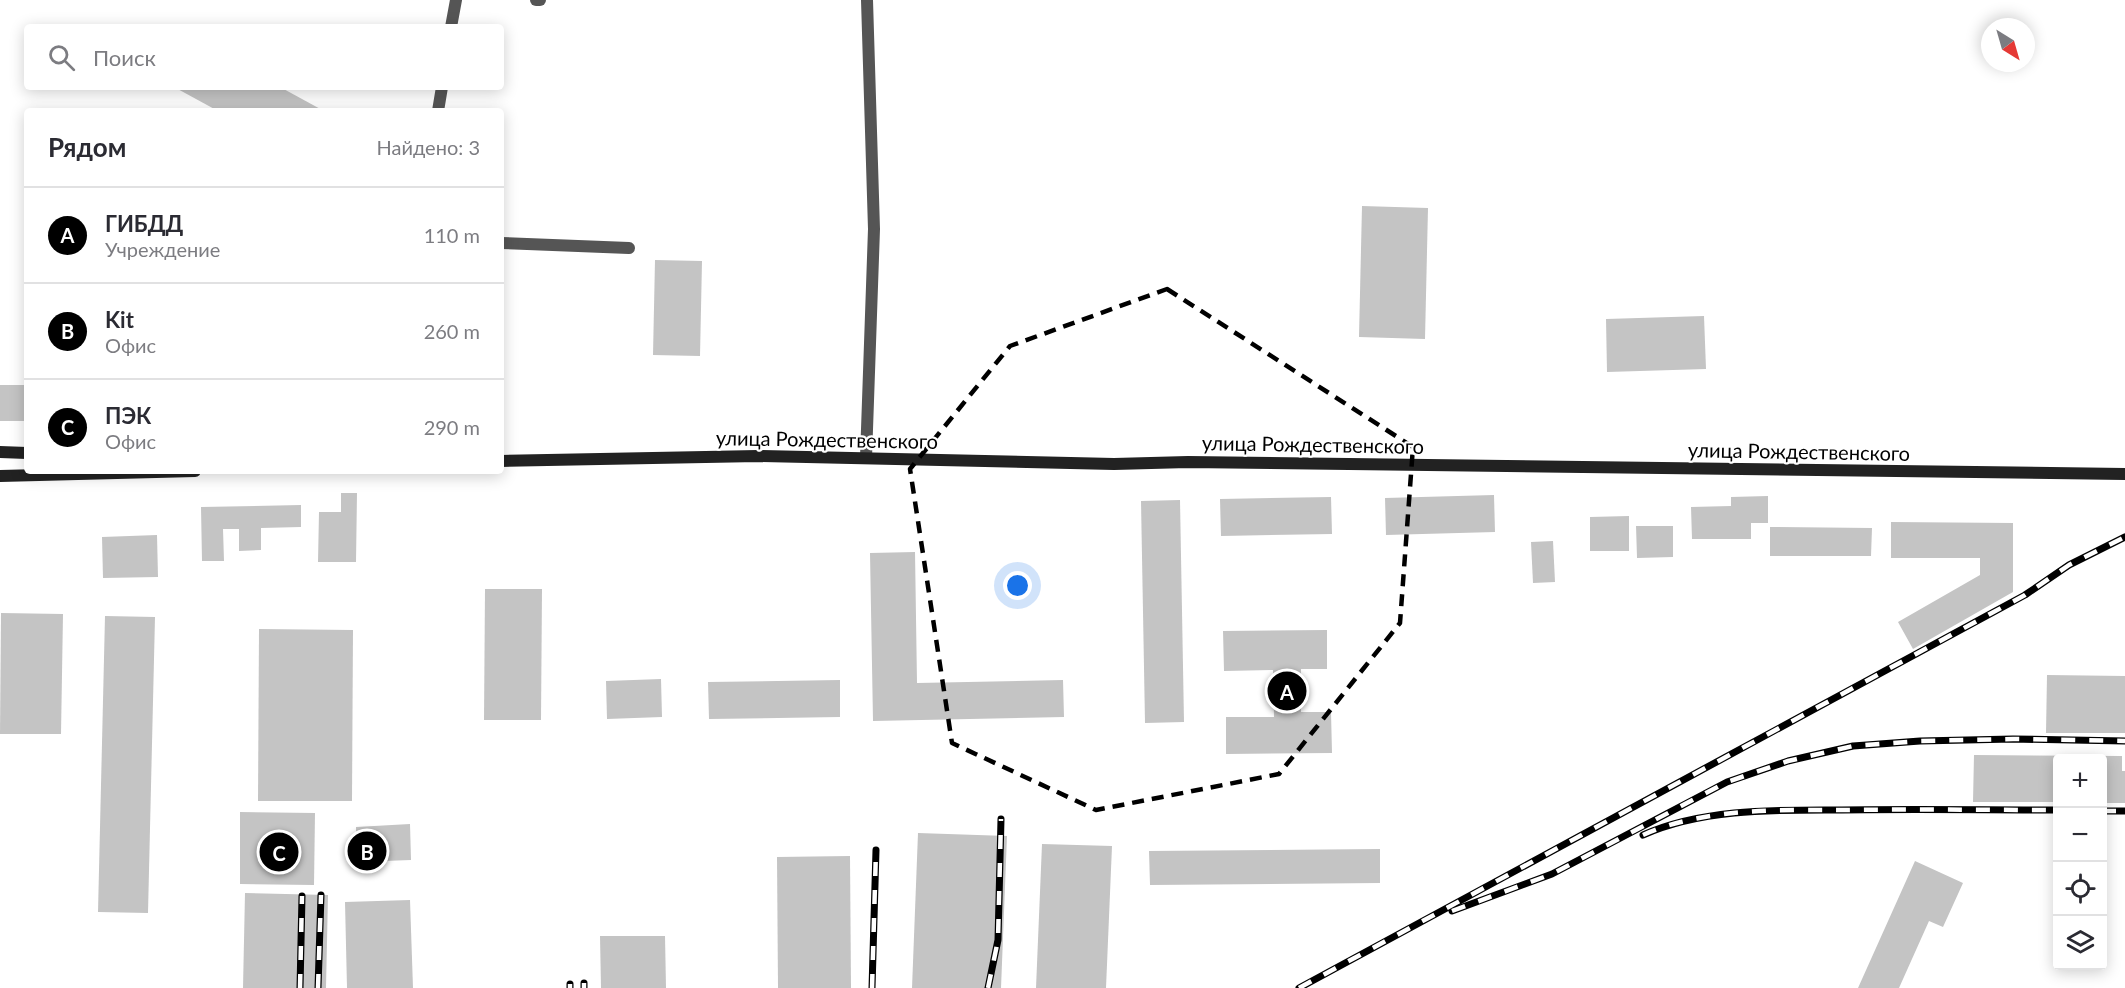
<!DOCTYPE html>
<html lang="ru">
<head>
<meta charset="utf-8">
<style>
  :root { --surface:#fff; --page:#f7f7f7; --text:#2b2b33; --muted:#7c7c81; --line:#e1e1e2; --accent:#000 }
  body { margin:0; font-family:Lato,sans-serif; background:var(--page); color:var(--text) }
  .controls { position:absolute; right:18px; bottom:18px; display:grid; overflow:hidden; border-radius:6px; box-shadow:0 3px 15px #0003 }
  .controls button { width:54px; height:54px; display:grid; place-items:center; padding:0; border:0; border-bottom:2px solid var(--line); background:var(--surface); color:var(--text); font:30px sans-serif }
  .compass { position:absolute; left:1981px; top:18px; width:54px; height:54px; border-radius:50%; background:var(--surface); box-shadow:0 3px 15px #0003; rotate:143deg }
  .you { position:absolute; left:1018px; top:586px; width:21px; height:21px; margin:-15px; border:4px solid #fff; border-radius:50%; background:#1a73e8; box-shadow:0 0 0 9px #1a73e833 }
  .badge { display:grid; place-items:center; width:39px; height:39px; border-radius:50%; background:var(--accent); color:#fff; font-size:20px; font-weight:700 }
  .pin { position:absolute; translate:-50% -50%; border:3px solid #fff; box-shadow:0 2px 6px #0006 }
  .list { margin:0; padding:0; list-style:none }
  h2 { display:flex; justify-content:space-between; align-items:center; height:78px; margin:0; padding:0 24px; font-size:26px }
  h2 small { font-size:20px; font-weight:400; color:var(--muted) }
  .list li { display:grid; grid-template-columns:39px 1fr auto; gap:18px; align-items:center; box-sizing:border-box; height:96px; padding:0 24px; border-top:2px solid var(--line) }
  .list b { display:block; font-size:22px; white-space:nowrap }
  .list p { margin:0; font-size:20px; white-space:nowrap; color:var(--muted) }
  .list em { font-size:20px; font-style:normal; color:var(--muted) }
  .icon { flex:none; width:33px; height:33px; fill:none; stroke:currentColor; stroke-width:2; stroke-linecap:round; stroke-linejoin:round }
  .map { position:relative; flex:none; width:2125px; height:988px; overflow:hidden }
  .search { position:absolute; background:var(--surface); box-shadow:0 3px 15px #0003; left:24px; top:24px; width:480px; height:66px; display:flex; align-items:center; gap:15px; box-sizing:border-box; padding:0 21px; border-radius:6px; color:var(--muted); font-size:22px }
  .panel { position:absolute; background:var(--surface); box-shadow:0 3px 15px #0003; left:24px; top:108px; width:480px; height:366px; border-radius:6px }
  .map>svg:first-child { display:block }
</style>
</head>
<body>
<div class="map">
<svg width="2125" height="988" viewBox="0 0 2125 988">
  <rect width="100%" height="100%" fill="#fff"/>
  <g fill="#c4c4c4">
    <polygon points="174,87 280,87 324,111 218,111"/>
    <polygon points="1362,206 1428,208 1425,339 1359,337"/>
    <polygon points="655,260 702,261 700,356 653,355"/>
    <polygon points="1704,316 1706,369 1607,372 1606,319"/>
    <rect x="0" y="385" width="27" height="36"/>
    <polygon points="341,493 357,493 356,562 318,562 319,512 341,512"/>
    <polygon points="1494,495 1495,532 1386,535 1385,498"/>
    <polygon points="1768,496 1768,523 1751,523 1751,539 1692,539 1691,507 1731,506 1731,497"/>
    <polygon points="1331,497 1332,534 1221,536 1220,499"/>
    <polygon points="1180,500 1184,722 1145,723 1141,501"/>
    <polygon points="301,505 301,527 261,528 261,550 239,551 239,529 223,529 224,561 202,561 201,507"/>
    <polygon points="1629,516 1629,551 1590,551 1590,517"/>
    <polygon points="1891,522 2013,523 2013,592 1913,649 1898,622 1980,575 1980,558 1891,558"/>
    <polygon points="1636,526 1673,526 1673,557 1637,558"/>
    <polygon points="1770,527 1872,528 1871,556 1770,556"/>
    <polygon points="157,535 158,577 103,578 102,537"/>
    <polygon points="1553,541 1555,582 1533,583 1531,542"/>
    <polygon points="915,552 917,683 1063,680 1064,717 873,721 870,553"/>
    <polygon points="485,589 542,589 541,720 484,720"/>
    <polygon points="1,613 63,614 61,734 0,734"/>
    <polygon points="105,616 155,617 148,913 98,912"/>
    <polygon points="259,629 353,630 352,801 258,801"/>
    <polygon points="1327,630 1327,669 1301,669 1301,712 1331,712 1332,753 1226,754 1226,717 1274,717 1273,670 1224,671 1223,631"/>
    <polygon points="2047,675 2125,676 2125,733 2046,733"/>
    <polygon points="661,679 662,717 607,719 606,681"/>
    <polygon points="840,680 840,717 709,719 708,682"/>
    <polygon points="1974,755 2122,756 2122,771 2125,771 2125,803 2102,803 2102,758 2058,758 2058,802 1973,802"/>
    <polygon points="240,812 315,813 314,885 240,884"/>
    <polygon points="410,824 411,860 357,862 356,827"/>
    <polygon points="918,833 1007,836 1001,988 912,988"/>
    <polygon points="1042,844 1112,846 1106,988 1036,988"/>
    <polygon points="1380,849 1380,883 1150,885 1149,851"/>
    <polygon points="850,856 851,988 778,988 777,857"/>
    <polygon points="1915,861 1963,883 1943,927 1929,921 1899,988 1858,988"/>
    <polygon points="245,893 328,895 326,988 243,988"/>
    <polygon points="410,900 413,988 347,988 345,902"/>
    <polygon points="600,936 665,936 666,988 601,988"/>
  </g>
  <g fill="none" stroke-linecap="round" stroke-linejoin="round">
    <g stroke="#555" stroke-width="12">
      <polyline points="536,0 540,0"/>
      <polyline points="451,27 456,0"/>
      <polyline points="438,111 442,87"/>
      <polyline points="501,243 629,248"/>
      <polyline points="866,458 874,229 867,0"/>
    </g>
    <g stroke="#222" stroke-width="12">
      <polyline points="0,452 27,453"/>
      <polyline points="501,461 758,456 1114,464 1188,462 2125,474"/>
      <polyline points="0,476 195,471"/>
    </g>
    <g stroke="#000" stroke-width="7">
      <g id="rail">
        <polyline points="2102,811 2125,811"/>
        <path d="M1643,835C1703,808 1777,810 1842,810C1914,809 1986,810 2058,810"/>
        <polyline points="1452,911 1552,874 1727,782 1788,761 1853,746 1920,741 2013,739 2125,741"/>
        <polyline points="584,983 584,988"/>
        <polyline points="570,984 570,988"/>
        <polyline points="300,988 302,896"/>
        <polyline points="318,988 321,895"/>
        <polyline points="872,988 876,850"/>
        <polyline points="988,988 998,940 1001,819"/>
        <polyline points="1299,988 2025,595 2069,565 2125,537"/>
      </g>
    </g>
    <use href="#rail" stroke="#fff" stroke-width="4.5" stroke-dasharray="14" stroke-linecap="butt"/>
  </g>
  <path fill="none" stroke="#000" stroke-width="4.5" stroke-dasharray="12 8" stroke-linejoin="round" d="M1167,289L1413,447L1400,623L1279,774L1096,810L952,743L910,469L1010,346Z"/>
  <g text-anchor="middle" dominant-baseline="central" stroke-width="4.5" stroke-linejoin="round" paint-order="stroke">
    <g font-size="20" fill="#000" stroke="#fff">
      <text transform="translate(827 439) rotate(1)">улица Рождественского</text>
      <text transform="translate(1313 444) rotate(1)">улица Рождественского</text>
      <text transform="translate(1799 451) rotate(1)">улица Рождественского</text>
    </g>
  </g>
</svg>
<div class="controls">
<button>+</button>
<button>−</button>
<button><svg class="icon" aria-label="locate" viewBox="0 0 24 24"><circle cx="12" cy="12" r="6"/><path d="M12 2v4M12 18v4M2 12h4M18 12h4"/></svg></button>
<button><svg class="icon" aria-label="layers" viewBox="0 0 24 24"><path d="M12 4l9 5-9 5-9-5zM3 14l9 5 9-5"/></svg></button>
</div>
<svg class="compass" viewBox="-18 -18 36 36"><path d="M0-13l5 13h-10z" fill="#e53935"/><path d="M0 13l5-13h-10z" fill="#7c7c81"/></svg>
<div class="you"></div>
<div class="pin badge" style="left:1287px;top:691px">A</div>
<div class="pin badge" style="left:367px;top:851px">B</div>
<div class="pin badge" style="left:279px;top:852px">C</div>
<div class="search"><svg class="icon" aria-label="search" viewBox="0 0 24 24"><circle cx="10" cy="10" r="6"/><path d="M15 15l6 6"/></svg>Поиск</div>
<section class="panel">
<h2>Рядом<small>Найдено: 3</small></h2>
<ul class="list">
<li><span class="badge">A</span><div><b>ГИБДД</b><p>Учреждение</p></div><em>110 m</em></li>
<li><span class="badge">B</span><div><b>Kit</b><p>Офис</p></div><em>260 m</em></li>
<li><span class="badge">C</span><div><b>ПЭК</b><p>Офис</p></div><em>290 m</em></li>
</ul>
</section>
</div>
</body>
</html>
